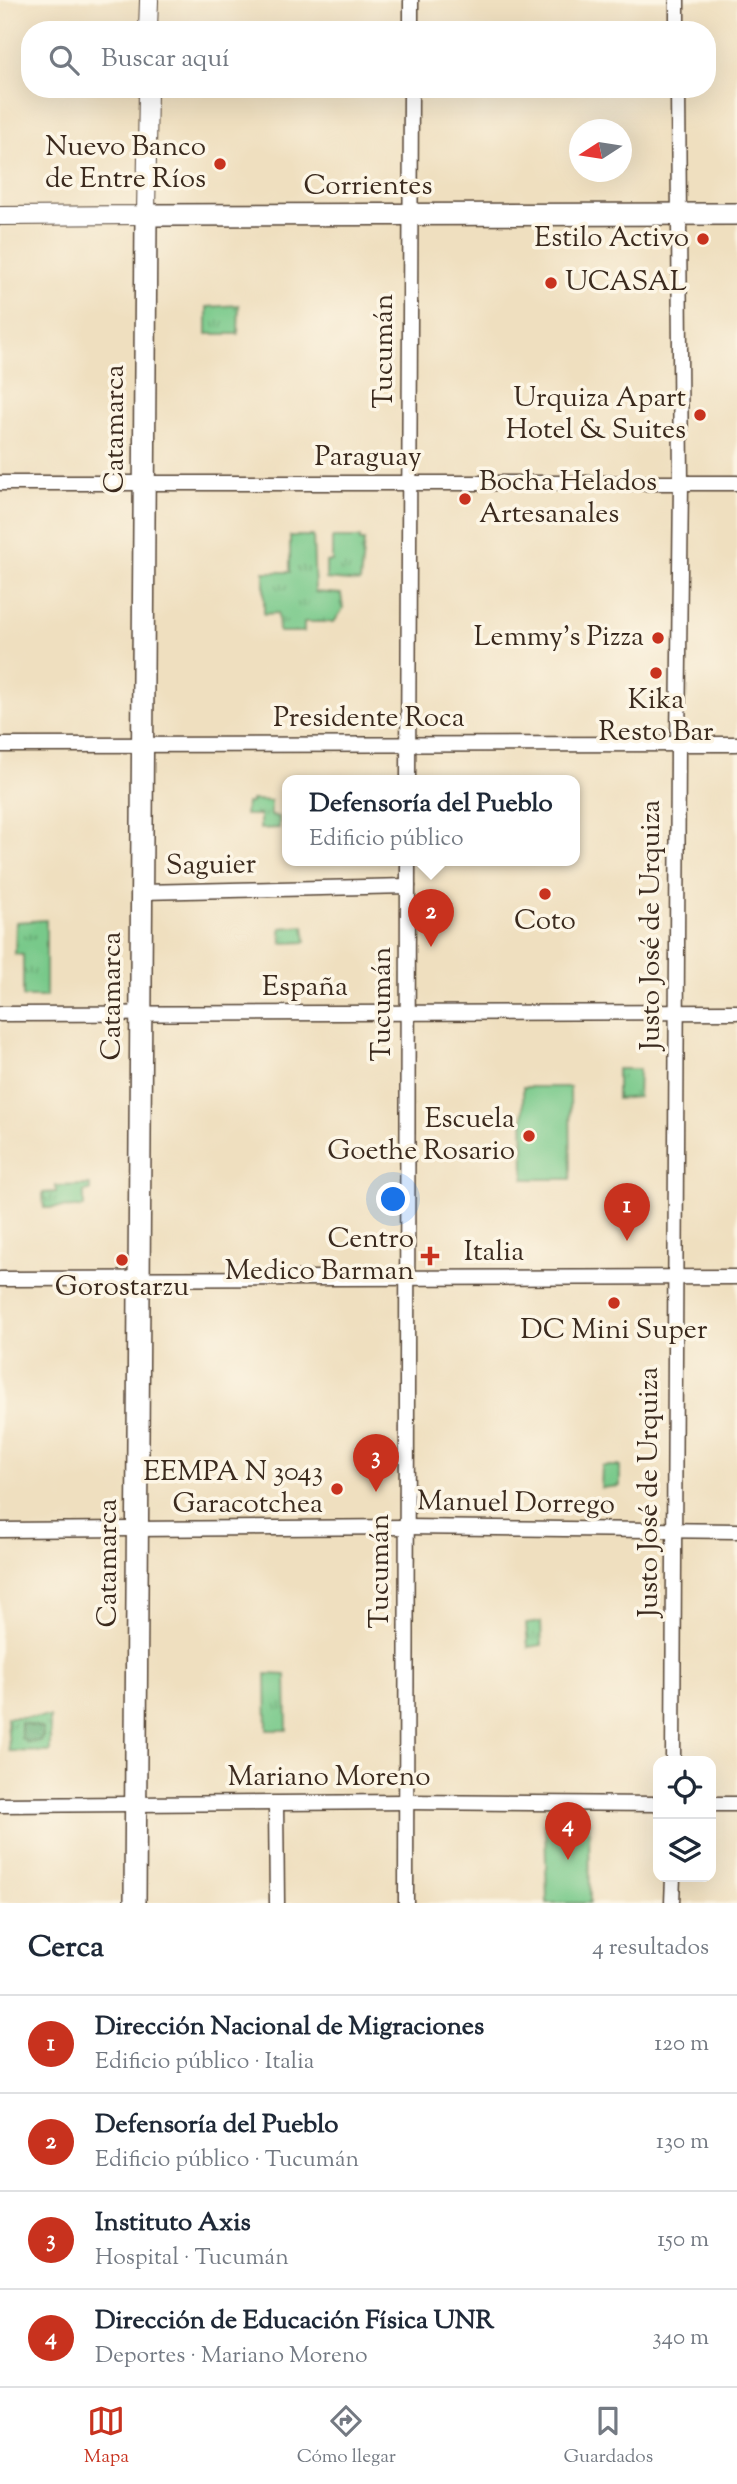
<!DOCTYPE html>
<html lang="es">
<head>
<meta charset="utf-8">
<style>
  :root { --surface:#fff; --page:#f6f6f7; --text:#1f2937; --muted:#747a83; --line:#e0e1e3; --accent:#c8321e }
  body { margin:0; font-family:"Sorts Mill Goudy",serif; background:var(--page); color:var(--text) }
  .controls { position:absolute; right:21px; bottom:21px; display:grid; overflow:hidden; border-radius:14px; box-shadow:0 7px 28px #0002 }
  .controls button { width:63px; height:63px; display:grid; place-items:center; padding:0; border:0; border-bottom:2px solid var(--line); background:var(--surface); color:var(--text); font:35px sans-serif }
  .compass { position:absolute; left:569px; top:119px; width:63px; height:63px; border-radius:50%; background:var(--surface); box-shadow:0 7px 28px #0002; rotate:258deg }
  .you { position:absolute; left:394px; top:1200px; width:24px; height:24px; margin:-18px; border:5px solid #fff; border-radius:50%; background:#1a73e8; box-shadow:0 0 0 10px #1a73e833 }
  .badge { display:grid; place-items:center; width:46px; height:46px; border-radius:50%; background:var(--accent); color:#fff; font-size:23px; font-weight:700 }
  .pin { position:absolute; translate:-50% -58px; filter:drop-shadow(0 2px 4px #0008) }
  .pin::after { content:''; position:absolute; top:37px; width:24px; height:21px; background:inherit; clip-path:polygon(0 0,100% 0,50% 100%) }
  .popup { position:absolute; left:282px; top:775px; width:298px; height:91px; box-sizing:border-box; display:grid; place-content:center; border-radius:14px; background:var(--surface); filter:drop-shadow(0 2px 5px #0005); font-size:23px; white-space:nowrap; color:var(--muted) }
  .popup b { font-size:26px; color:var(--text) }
  .popup::after { content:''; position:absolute; left:50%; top:100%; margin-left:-14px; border:14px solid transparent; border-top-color:var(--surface) }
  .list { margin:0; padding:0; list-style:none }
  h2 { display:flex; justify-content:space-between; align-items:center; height:91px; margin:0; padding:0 28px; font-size:30px }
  h2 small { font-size:23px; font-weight:400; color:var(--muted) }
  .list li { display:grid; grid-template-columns:46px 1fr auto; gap:21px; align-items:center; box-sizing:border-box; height:98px; padding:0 28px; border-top:2px solid var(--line) }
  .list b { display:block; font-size:26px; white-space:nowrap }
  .list p { margin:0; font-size:23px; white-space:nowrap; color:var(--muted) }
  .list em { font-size:23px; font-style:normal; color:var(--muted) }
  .icon { flex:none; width:38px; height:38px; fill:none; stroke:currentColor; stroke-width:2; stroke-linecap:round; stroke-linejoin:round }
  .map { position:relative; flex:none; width:737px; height:1903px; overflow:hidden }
  .search { position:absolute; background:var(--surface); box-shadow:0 7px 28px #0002; left:21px; right:21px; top:21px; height:77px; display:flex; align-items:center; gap:18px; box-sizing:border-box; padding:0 24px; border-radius:28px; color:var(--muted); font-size:26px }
  .sheet { height:483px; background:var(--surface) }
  nav { display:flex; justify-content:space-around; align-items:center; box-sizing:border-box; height:98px; border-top:2px solid var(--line); background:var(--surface); font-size:19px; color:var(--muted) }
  nav a { display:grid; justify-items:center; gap:4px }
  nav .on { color:var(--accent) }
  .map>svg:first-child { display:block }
</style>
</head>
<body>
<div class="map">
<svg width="737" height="1903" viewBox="0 0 737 1903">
  <defs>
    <pattern id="grass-tufts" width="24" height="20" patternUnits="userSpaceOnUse" patternTransform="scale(1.75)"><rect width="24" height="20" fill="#78c98a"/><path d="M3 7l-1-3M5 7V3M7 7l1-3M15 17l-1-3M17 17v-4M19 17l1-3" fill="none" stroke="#64a370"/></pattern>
    <pattern id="forest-crowns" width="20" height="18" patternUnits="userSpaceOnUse" patternTransform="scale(1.75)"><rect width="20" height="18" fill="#62ad76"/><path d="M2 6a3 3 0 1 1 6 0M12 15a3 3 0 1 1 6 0" fill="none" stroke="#528d60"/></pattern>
  </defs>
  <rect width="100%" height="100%" fill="#fcf5e5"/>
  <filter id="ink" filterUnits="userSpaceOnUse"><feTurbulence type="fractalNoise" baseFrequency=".0143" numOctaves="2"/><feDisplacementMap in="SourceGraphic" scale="14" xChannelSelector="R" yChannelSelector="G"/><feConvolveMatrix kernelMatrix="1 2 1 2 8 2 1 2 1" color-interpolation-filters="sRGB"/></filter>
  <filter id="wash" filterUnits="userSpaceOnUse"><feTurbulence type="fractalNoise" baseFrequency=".00686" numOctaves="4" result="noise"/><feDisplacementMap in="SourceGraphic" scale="28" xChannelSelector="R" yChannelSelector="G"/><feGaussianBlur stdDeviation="1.57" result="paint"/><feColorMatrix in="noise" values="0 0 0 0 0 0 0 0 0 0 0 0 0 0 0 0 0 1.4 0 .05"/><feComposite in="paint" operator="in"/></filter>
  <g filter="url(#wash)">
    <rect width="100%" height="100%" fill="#efdfbf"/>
    <g fill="url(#grass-tufts)" stroke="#5a7a54" stroke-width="2">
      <polygon points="239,305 238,334 207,334 207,307"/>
      <polygon points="290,536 313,536 315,592 341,594 343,609 334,622 304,622 304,632 279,632 278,613 264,614 264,572 290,572"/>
      <polygon points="332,538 360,538 360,541 364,541 360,582 326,579 326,562 332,561"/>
      <polygon points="251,800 271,801 271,816 279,817 279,828 260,829 260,815 245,815 246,803 251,803"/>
      <polygon points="46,920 46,997 23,997 23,955 15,954 16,922"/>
      <polygon points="304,926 306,942 282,943 281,928"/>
      <polygon points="617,1069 639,1069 638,1097 617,1099"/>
      <polygon points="90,1185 90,1191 84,1192 84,1207 44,1208 43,1193 56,1192 56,1186"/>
      <polygon points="602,1466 620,1466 620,1486 601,1488"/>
      <polygon points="541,1622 542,1645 528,1647 526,1624"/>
      <polygon points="266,1674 286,1675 287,1730 267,1730"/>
      <polygon points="7,1717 50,1717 50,1752 9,1751"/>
    </g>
    <polygon fill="url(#forest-crowns)" stroke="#4e6c4a" stroke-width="2" points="21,1722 42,1728 43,1736 40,1741 28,1742 21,1738"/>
    <g fill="#78c98a" stroke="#5a7a54" stroke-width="2">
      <polygon points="523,1087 570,1087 571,1179 524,1179"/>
      <polygon points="589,1821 590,1903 547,1903 545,1822"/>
    </g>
  </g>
  <g filter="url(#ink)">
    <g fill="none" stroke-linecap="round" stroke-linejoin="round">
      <g stroke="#564536" stroke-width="17">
        <g id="minor">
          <polyline points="677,0 677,30"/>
          <polyline points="411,30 411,0"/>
          <polyline points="0,483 737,483"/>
          <polyline points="0,745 737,744"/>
          <polyline points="408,781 411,89"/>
          <polyline points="142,892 408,886"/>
          <polyline points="0,1014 737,1012"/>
          <polyline points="0,1279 737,1277"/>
          <polyline points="0,1530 405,1527 737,1531"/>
          <polyline points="673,1761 678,744 681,483 678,89"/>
          <polyline points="276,1804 277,1903"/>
          <polyline points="711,1804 737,1804"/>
          <polyline points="0,1805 406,1802 658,1804"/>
          <polyline points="406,1903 408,861"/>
          <polyline points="672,1903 673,1877"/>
        </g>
      </g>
      <g stroke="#564536" stroke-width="20">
        <g id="tertiary">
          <polyline points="148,30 149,0"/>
          <polyline points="0,216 146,215 148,89"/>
        </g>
      </g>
      <g stroke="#564536" stroke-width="24">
        <polyline id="secondary" points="135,1903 146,215 737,214"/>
      </g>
      <use href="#minor" stroke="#fff" stroke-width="14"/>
      <use href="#tertiary" stroke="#fff" stroke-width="18"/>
      <use href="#secondary" stroke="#fff" stroke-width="21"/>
    </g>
  </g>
  <g fill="#c8321e" stroke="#fcf5e5" stroke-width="2.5">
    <circle cx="220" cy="164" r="7"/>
    <circle cx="703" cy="239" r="7"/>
    <circle cx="551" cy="283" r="7"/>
    <circle cx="700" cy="415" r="7"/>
    <circle cx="465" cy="499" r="7"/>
    <circle cx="658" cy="638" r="7"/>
    <circle cx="656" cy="673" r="7"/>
    <circle cx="545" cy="894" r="7"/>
    <circle cx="529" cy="1136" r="7"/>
    <path d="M426.5 1245.5h7v7h7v7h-7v7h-7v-7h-7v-7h7z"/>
    <circle cx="122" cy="1260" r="7"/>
    <circle cx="614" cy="1303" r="7"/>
    <circle cx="337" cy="1489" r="7"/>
  </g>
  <g text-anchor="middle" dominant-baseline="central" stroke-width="7" stroke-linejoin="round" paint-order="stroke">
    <g font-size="28" fill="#3b2a1e" stroke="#fcf5e5" text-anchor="end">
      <text x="206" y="148">Nuevo Banco<tspan x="206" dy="32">de Entre Ríos</tspan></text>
      <text x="689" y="239">Estilo Activo</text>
      <text x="565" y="283" text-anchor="start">UCASAL</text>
      <text x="686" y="399">Urquiza Apart<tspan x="686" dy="32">Hotel &amp; Suites</tspan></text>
      <text x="479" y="483" text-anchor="start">Bocha Helados<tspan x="479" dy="32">Artesanales</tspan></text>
      <text x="644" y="638">Lemmy's Pizza</text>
      <text x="656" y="701" text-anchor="middle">Kika<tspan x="656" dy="32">Resto Bar</tspan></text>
      <text x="545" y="922" text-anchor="middle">Coto</text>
      <text x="515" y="1120">Escuela<tspan x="515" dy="32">Goethe Rosario</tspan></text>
      <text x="414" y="1240">Centro<tspan x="414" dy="32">Medico Barman</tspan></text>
      <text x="122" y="1288" text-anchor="middle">Gorostarzu</text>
      <text x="614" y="1331" text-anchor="middle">DC Mini Super</text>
      <text x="323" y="1473">EEMPA N 3043<tspan x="323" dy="32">Garacotchea</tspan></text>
    </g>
    <g font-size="28" fill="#3b2a1e" stroke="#fcf5e5">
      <text x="368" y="187">Corrientes</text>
      <text transform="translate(385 351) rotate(-90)">Tucumán</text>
      <text transform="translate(116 429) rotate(-90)">Catamarca</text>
      <text x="368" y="458">Paraguay</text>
      <text x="369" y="719">Presidente Roca</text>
      <text transform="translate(211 866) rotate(-1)">Saguier</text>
      <text transform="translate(652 925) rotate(-90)">Justo José de Urquiza</text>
      <text x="305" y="988">España</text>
      <text transform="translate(113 996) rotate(-90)">Catamarca</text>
      <text transform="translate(383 1004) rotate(-90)">Tucumán</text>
      <text x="494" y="1253">Italia</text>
      <text transform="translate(650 1492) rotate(-90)">Justo José de Urquiza</text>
      <text transform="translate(516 1504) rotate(1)">Manuel Dorrego</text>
      <text transform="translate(109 1563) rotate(-90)">Catamarca</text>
      <text transform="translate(381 1571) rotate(-90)">Tucumán</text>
      <text x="329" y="1778">Mariano Moreno</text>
    </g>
  </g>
</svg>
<div class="controls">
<button><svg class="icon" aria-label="locate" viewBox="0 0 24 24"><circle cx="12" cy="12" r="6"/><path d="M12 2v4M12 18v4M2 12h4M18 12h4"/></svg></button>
<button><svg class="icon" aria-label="layers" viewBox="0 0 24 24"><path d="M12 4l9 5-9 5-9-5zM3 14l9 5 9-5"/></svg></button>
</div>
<svg class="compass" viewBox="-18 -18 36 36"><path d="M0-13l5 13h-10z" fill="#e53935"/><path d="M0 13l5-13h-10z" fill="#747a83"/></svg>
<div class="you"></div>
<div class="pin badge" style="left:627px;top:1241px">1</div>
<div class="pin badge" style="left:431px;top:947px">2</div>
<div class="popup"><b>Defensoría del Pueblo</b>Edificio público</div>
<div class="pin badge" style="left:376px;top:1492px">3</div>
<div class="pin badge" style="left:568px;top:1860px">4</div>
<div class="search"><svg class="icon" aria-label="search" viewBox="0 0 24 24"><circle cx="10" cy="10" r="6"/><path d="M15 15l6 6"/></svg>Buscar aquí</div>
</div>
<section class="sheet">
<h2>Cerca<small>4 resultados</small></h2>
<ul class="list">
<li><span class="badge">1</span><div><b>Dirección Nacional de Migraciones</b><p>Edificio público · Italia</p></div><em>120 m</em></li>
<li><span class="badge">2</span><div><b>Defensoría del Pueblo</b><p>Edificio público · Tucumán</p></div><em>130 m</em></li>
<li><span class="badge">3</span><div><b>Instituto Axis</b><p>Hospital · Tucumán</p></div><em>150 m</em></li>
<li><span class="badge">4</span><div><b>Dirección de Educación Física UNR</b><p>Deportes · Mariano Moreno</p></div><em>340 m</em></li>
</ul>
</section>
<nav>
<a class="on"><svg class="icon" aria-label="map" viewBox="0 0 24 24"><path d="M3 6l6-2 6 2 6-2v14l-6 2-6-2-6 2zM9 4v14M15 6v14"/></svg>Mapa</a>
<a><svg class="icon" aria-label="directions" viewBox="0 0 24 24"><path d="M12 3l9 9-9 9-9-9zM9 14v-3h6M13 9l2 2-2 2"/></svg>Cómo llegar</a>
<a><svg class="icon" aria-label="saved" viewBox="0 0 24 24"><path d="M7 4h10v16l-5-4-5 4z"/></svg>Guardados</a>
</nav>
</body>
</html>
